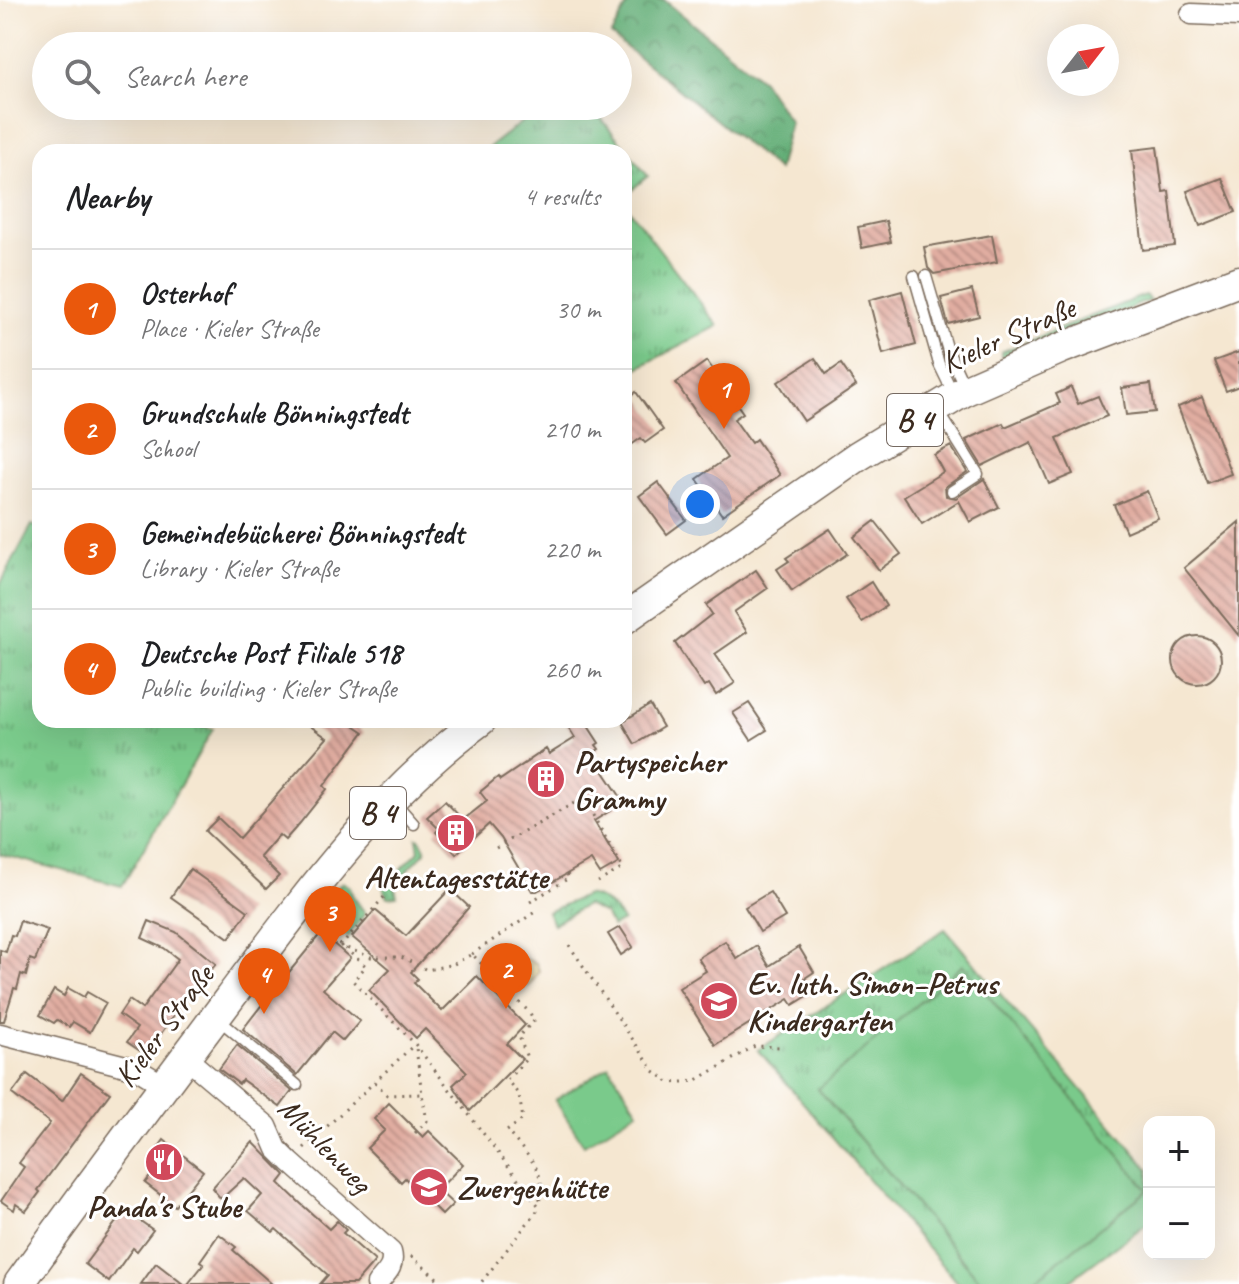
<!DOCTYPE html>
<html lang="en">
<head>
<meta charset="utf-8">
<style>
  :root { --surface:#fff; --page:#f2f2f2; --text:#202124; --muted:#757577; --line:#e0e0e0; --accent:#ea580c }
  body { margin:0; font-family:Caveat,sans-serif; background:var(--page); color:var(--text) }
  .controls { position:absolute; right:24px; bottom:24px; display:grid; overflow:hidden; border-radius:16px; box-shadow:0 8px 32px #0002 }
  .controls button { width:72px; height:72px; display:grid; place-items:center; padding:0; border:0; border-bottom:2px solid var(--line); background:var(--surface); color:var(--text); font:40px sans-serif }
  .compass { position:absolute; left:1047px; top:24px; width:72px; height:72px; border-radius:50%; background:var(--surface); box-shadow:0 8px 32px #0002; rotate:59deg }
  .you { position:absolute; left:700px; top:504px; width:28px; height:28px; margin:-20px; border:6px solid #fff; border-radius:50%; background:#1a73e8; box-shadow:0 0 0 12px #1a73e833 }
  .badge { display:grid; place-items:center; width:52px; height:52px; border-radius:50%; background:var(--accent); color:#fff; font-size:26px; font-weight:700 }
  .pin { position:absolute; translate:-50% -66px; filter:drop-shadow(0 2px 4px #0008) }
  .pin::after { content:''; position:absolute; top:42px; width:28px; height:24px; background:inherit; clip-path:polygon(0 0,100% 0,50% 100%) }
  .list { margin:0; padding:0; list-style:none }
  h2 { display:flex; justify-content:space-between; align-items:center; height:104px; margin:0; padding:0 32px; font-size:34px }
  h2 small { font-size:26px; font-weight:400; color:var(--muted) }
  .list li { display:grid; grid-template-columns:52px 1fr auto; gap:24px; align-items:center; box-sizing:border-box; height:120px; padding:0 32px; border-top:2px solid var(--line) }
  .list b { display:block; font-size:30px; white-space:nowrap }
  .list p { margin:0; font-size:26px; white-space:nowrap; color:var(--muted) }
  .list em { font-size:26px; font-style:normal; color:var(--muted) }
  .icon { flex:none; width:44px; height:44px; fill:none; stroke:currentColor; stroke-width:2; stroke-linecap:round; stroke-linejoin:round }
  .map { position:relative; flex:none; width:1239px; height:1284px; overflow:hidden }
  .search { position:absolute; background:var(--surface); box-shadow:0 8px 32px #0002; left:32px; top:32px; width:600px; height:88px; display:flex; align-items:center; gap:20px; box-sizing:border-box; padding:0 28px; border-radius:44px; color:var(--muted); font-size:30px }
  .panel { position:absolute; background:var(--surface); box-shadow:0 8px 32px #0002; left:32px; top:144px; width:600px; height:584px; border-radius:24px }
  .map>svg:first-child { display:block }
</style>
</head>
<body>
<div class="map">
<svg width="1239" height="1284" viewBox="0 0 1239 1284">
  <defs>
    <pattern id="grass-tufts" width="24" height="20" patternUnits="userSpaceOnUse" patternTransform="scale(2)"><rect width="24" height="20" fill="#7aca8b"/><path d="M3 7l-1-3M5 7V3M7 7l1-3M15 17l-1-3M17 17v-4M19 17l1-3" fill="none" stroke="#65a471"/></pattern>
    <pattern id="forest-crowns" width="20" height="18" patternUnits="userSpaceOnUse" patternTransform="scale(2)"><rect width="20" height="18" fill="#63ae77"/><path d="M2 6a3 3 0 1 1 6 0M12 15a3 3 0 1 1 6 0" fill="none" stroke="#538e61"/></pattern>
    <pattern id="sand-dots" width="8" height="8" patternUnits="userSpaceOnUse" patternTransform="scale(2)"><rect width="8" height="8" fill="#eeda9e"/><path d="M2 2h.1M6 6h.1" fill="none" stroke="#cdbb88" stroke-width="1.8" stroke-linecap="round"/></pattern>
    <pattern id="building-back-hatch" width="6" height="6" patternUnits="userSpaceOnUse" patternTransform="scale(2)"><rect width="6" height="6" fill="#e1ada1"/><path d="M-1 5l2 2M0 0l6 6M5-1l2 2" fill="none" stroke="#b88d83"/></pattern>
  </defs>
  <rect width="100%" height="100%" fill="#fff"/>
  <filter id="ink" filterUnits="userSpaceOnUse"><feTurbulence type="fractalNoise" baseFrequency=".0125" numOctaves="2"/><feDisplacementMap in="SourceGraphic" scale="16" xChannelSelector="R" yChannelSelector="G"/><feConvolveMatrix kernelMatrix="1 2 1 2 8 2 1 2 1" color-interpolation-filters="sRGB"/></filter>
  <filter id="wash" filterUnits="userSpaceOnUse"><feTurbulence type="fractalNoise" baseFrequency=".006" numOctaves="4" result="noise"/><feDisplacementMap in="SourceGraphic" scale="32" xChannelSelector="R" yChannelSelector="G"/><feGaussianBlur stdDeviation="1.8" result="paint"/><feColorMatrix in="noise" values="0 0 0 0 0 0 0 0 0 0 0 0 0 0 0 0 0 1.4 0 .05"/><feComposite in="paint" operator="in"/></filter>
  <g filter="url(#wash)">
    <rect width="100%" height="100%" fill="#f5e7d1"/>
    <g fill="url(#grass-tufts)" stroke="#5a7a54" stroke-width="2">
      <polygon points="542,106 591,106 648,176 624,196 624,152 483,152"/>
      <polygon points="624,203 718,326 624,375"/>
      <polygon points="1145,295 1150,300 1005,359 1001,356 1001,352"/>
      <polygon points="32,525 40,528 40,720 179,720 213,729 122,886 0,854 0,585"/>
      <polygon points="417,838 420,839 426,851 394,884 397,896 388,897 382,884 386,880 390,880 419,851"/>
      <path d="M587,895C605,899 612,906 623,921L612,927L605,914L586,905L553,924L547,912Z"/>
      <polygon points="945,929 1149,1169 1149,1222 1065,1284 1029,1284 1147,1189 818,1089 983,1284 958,1284 758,1050"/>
    </g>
    <polygon fill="url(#forest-crowns)" stroke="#4f6c4a" stroke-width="2" points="630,0 664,0 762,80 790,122 778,170 611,35"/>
    <polygon fill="url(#sand-dots)" stroke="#94825e" stroke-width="2" points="520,957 536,963 539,971 530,985 517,989 511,971"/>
    <g fill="#7aca8b" stroke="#5a7a54" stroke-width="2">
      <polygon points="342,882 350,887 352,895 365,913 348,937 334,927 322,908"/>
      <polygon points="963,965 1148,1190 1029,1284 983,1284 818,1089"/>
      <polygon points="609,1066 638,1111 584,1145 555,1100"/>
    </g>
    <g id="blocks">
      <g fill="url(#building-back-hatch)">
        <polygon points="1157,147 1163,192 1169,191 1175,246 1143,250 1132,150"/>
        <polygon points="1222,178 1236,212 1200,226 1187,191"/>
        <polygon points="886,221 891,242 862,248 858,227"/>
        <polygon points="992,235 997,262 934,274 928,268 924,247"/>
        <polygon points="972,290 979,316 948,324 941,298"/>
        <polygon points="902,291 916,345 883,354 869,300"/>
        <polygon points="1239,352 1239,386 1226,391 1214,361"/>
        <polygon points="815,358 826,374 841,364 856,386 804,421 778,382"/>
        <polygon points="707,361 743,413 734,419 751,443 756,439 780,475 722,515 697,479 727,458 676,383"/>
        <polygon points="1151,384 1155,412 1126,415 1122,388"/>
        <polygon points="1071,387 1078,404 1098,396 1107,416 1057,438 1073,474 1049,484 1031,442 982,466 966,440 1003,423 1005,427 1060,403 1056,394"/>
        <polygon points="636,392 663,430 645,443 641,438 624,450 624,401"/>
        <polygon points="1202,397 1231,474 1207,483 1178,407"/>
        <polygon points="951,446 967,472 945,487 946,496 956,498 984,479 999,507 970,522 959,501 922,524 904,496 943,472 934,455"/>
        <polygon points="658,482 686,520 667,534 639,496"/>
        <polygon points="1147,491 1158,518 1126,532 1114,505"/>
        <polygon points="875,521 901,554 879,570 854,537"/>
        <polygon points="1239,522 1239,636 1184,568"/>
        <polygon points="830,529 847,554 792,591 777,569 789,561 786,558"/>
        <polygon points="756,570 768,588 734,612 747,632 715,654 735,683 716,695 709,684 704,687 675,643 712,614 706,605"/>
        <polygon points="871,582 886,606 862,622 846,599"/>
        <circle cx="1197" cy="660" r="24"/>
        <polygon points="749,703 767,730 751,740 733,713"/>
        <polygon points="650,705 663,727 635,744 622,722"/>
        <polygon points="302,720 346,720 364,732 324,786 327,789 300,823 285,840 279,835 260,857 279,876 266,889 205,831 218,818 239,838 327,738"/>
        <polygon points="564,720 584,720 599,743 596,745 599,749 592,754 624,802 594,821 619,863 600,874 591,860 537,891 532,891 501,838 489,824 456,854 436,832 439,829 427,817 445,801 463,820 487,801 480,792 498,777 500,780 546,749 549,754 575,738"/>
        <polygon points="190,869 248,911 229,938 171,897"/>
        <polygon points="450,889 469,907 411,972 418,979 414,983 442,1011 477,976 525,1025 507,1044 522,1059 470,1111 453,1085 467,1072 425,1029 416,1038 369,990 390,969 352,937 375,910 406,936"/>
        <polygon points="770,892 785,917 760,932 745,907"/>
        <polygon points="20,921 48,930 35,961 30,959 26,976 21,974 17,989 14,988 4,1021 0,1021 0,950 6,952 11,935 15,936"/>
        <polygon points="149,921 176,932 216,964 176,1012 146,1055 127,1042 137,1028 119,1015 129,1000 142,1009 178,959 164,948 142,938"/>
        <polygon points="620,927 633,947 621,955 608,934"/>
        <polygon points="321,933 350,958 323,989 360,1021 343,1041 332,1032 297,1075 243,1029 267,998 265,996 274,984 277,987"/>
        <polygon points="725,941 737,959 757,946 769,966 799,947 814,972 805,978 814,992 793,1005 789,999 715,1045 679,988 706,971 698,958"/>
        <polygon points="68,988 84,997 87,992 106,1003 90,1032 73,1022 69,1027 57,1020 54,1023 40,1015 54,990 64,996"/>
        <polygon points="237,1045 292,1091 280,1107 242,1080 239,1084 219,1069"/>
        <polygon points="81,1073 110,1093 38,1190 40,1192 26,1211 16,1204 14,1210 1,1201 24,1167 19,1163 50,1123 12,1094 27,1074 62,1101"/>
        <polygon points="389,1103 423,1137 429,1131 463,1164 438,1190 453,1204 442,1215 405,1178 401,1182 367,1148 385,1130 374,1119"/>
        <polygon points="164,1140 203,1171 175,1206 145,1183 159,1165 150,1159"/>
        <polygon points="253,1142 285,1175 279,1183 299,1202 329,1229 337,1221 346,1230 343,1233 375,1261 355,1284 320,1284 328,1275 276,1229 273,1232 248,1211 262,1195 244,1178 221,1199 212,1188"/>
        <polygon points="125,1210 153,1230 137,1251 133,1248 109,1282 85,1264"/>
        <polygon points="219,1234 236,1247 233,1250 272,1284 188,1284 204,1264 200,1261"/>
        <polygon points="156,1263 183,1284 141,1284"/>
      </g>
    </g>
  </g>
  <g filter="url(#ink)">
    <use href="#blocks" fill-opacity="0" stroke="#7c6c5d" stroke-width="2"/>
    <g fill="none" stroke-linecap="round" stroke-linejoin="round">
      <g stroke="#7c6c5d" stroke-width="13">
        <g id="service">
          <polyline points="914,276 939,364 954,395"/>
          <polyline points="926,276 948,351 965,388"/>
          <polyline points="939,412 978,474 952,491"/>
          <polyline points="394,801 414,824"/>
          <polyline points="217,1018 297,1085"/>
        </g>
      </g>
      <g stroke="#7c6c5d" stroke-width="23">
        <g id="minor">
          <polyline points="1191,14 1239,16"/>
          <polyline points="0,1034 137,1069 165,1086"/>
          <path d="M185,1057L267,1126L277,1149L290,1162L391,1252C395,1267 386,1273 377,1284"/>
        </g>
      </g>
      <g stroke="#7c6c5d" stroke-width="33">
        <g id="primary">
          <polyline points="624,619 858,456 966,390 1062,348 1239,281"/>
          <path d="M19,1284C87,1188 158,1094 229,999C304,899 379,795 481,720"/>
        </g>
      </g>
      <g stroke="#7c6c5d" stroke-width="3" stroke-dasharray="2 6" stroke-linecap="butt">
        <polyline points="505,726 513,720"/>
        <polyline points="496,848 583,798 623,868 598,882"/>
        <path d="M384,897L341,946L371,957H401L427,970L454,964L472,954L530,1013L534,1021L519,1036L527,1058L507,1080L519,1095L523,1119L507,1131C527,1156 550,1172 538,1205"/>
        <polyline points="530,902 569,878 567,874"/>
        <polyline points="314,923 366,966 353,981 415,1044 538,1205 537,1211 480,1284"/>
        <polyline points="569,945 654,1071 670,1083 695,1081 755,1046 781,1047"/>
        <polyline points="472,954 535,912"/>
        <polyline points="375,1082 387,1095 422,1094 416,1048"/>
        <polyline points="415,1133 427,1121 422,1094"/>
        <polyline points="304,1148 415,1044"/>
        <polyline points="411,1256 444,1284"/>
      </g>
      <use href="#service" stroke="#fff" stroke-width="10"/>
      <use href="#minor" stroke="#fff" stroke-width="20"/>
      <use href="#primary" stroke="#fff" stroke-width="30"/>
    </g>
  </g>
  <defs>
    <g id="building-disc" transform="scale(2)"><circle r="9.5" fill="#d1495b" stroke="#fff"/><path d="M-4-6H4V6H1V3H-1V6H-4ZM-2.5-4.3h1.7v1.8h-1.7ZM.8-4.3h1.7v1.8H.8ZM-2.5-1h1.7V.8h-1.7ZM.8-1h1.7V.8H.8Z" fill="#fff"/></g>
    <g id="school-disc" transform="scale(2)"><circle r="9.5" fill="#d1495b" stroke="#fff"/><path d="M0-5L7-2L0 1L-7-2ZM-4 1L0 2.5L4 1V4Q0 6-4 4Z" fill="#fff"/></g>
    <g id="restaurant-disc" transform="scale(2)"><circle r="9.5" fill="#d1495b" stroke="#fff"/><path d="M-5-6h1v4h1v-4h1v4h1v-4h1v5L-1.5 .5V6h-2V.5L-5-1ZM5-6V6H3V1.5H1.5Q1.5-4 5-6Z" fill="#fff"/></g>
  </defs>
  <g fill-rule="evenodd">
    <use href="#building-disc" x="546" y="779"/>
    <use href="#building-disc" x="456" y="833"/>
    <use href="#school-disc" x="719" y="1001"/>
    <use href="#restaurant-disc" x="164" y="1162"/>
    <use href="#school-disc" x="429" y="1187"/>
  </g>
  <g text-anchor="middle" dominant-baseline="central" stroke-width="6" stroke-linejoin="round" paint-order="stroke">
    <g fill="#fff" stroke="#766a62" stroke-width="2">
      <rect x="887" y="394" width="56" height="52" rx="6"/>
      <rect x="350" y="787" width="56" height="52" rx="6"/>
    </g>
    <g font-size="30" font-weight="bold" fill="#3b2a1e">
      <text x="915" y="420">B 4</text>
      <text x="378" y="813">B 4</text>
    </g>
    <g font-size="32" fill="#3b2a1e" stroke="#fff">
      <text transform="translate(1008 335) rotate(-24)">Kieler Straße</text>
      <text transform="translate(164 1026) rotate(-53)">Kieler Straße</text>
      <text transform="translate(325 1145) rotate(46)">Mühlenweg</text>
    </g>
    <g font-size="32" font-weight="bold" fill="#3b2a1e" stroke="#fff" text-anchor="start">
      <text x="574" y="761">Partyspeicher<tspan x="574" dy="37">Grammy</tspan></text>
      <text x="456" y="877" text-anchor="middle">Altentagesstätte</text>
      <text x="747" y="983">Ev. luth. Simon–Petrus<tspan x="747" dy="37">Kindergarten</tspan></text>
      <text x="457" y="1187">Zwergenhütte</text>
      <text x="164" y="1206" text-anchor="middle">Panda's Stube</text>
    </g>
  </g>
</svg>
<div class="controls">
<button>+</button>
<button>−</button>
</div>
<svg class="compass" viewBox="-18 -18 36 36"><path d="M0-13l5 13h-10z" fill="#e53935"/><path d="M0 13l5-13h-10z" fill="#757577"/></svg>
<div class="you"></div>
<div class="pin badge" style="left:724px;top:429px">1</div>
<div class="pin badge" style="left:506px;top:1009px">2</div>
<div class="pin badge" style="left:330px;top:952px">3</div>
<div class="pin badge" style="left:264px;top:1014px">4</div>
<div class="search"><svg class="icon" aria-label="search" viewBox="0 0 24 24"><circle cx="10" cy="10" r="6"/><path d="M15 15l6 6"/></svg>Search here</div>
<section class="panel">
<h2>Nearby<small>4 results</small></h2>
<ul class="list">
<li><span class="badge">1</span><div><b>Osterhof</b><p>Place · Kieler Straße</p></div><em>30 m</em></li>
<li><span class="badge">2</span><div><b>Grundschule Bönningstedt</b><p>School</p></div><em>210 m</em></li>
<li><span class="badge">3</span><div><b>Gemeindebücherei Bönningstedt</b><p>Library · Kieler Straße</p></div><em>220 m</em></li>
<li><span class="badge">4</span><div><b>Deutsche Post Filiale 518</b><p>Public building · Kieler Straße</p></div><em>260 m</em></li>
</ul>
</section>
</div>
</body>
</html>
